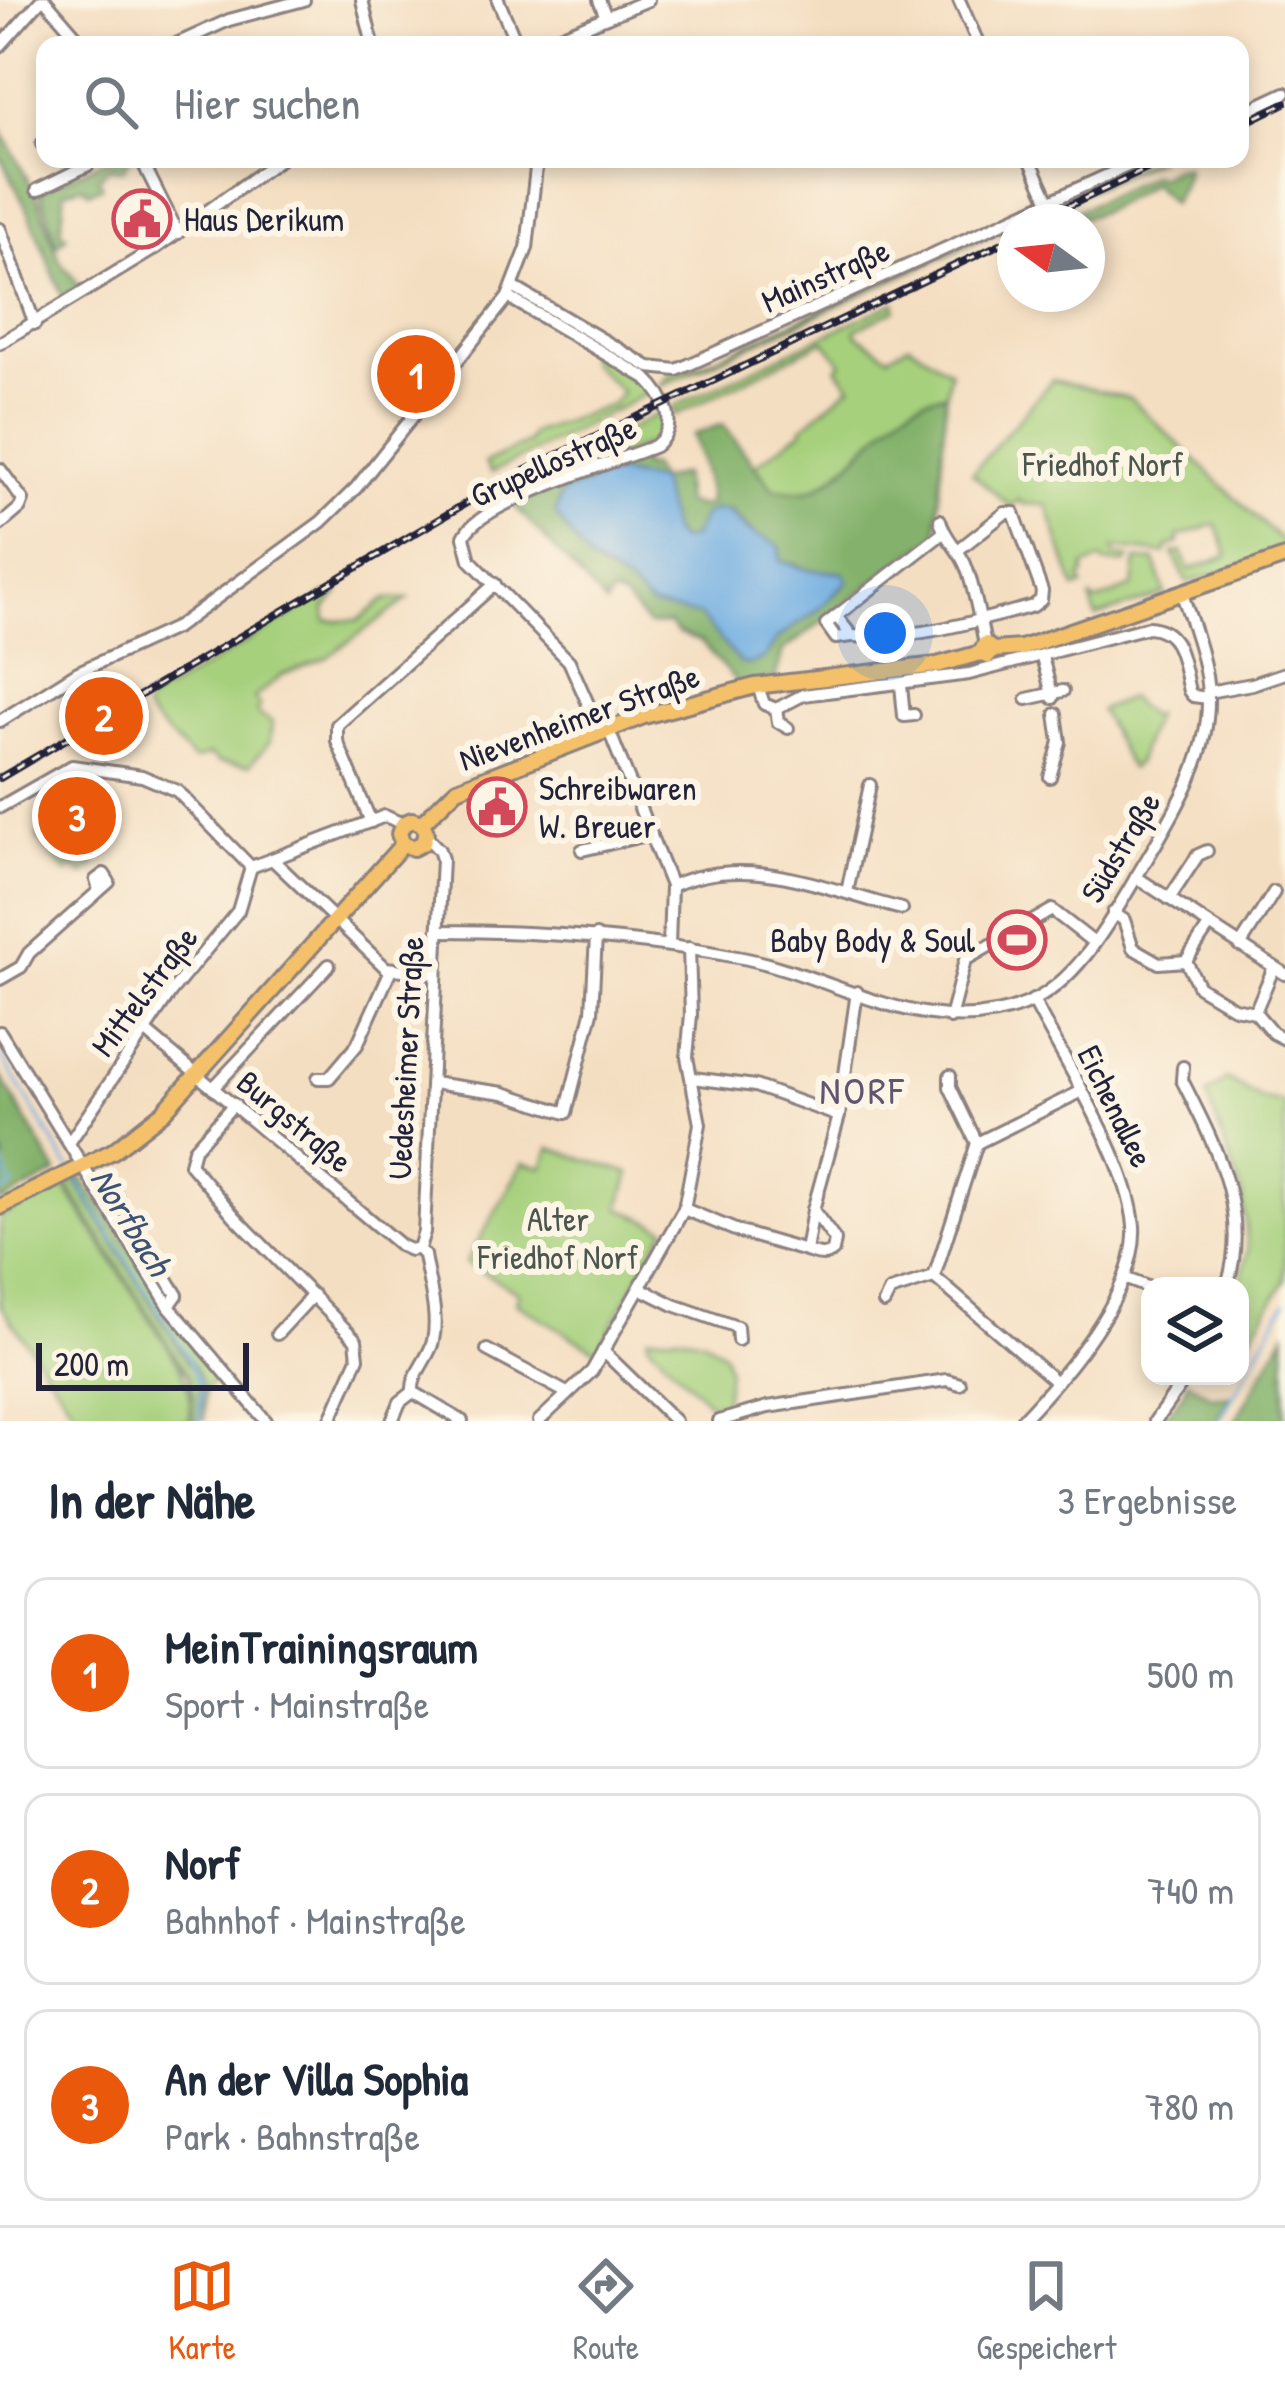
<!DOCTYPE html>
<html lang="de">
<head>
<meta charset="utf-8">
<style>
  :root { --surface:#fff; --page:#f6f6f7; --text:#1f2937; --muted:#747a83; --line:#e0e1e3; --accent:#ea580c }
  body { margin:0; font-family:"Patrick Hand",sans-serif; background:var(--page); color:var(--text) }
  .controls { position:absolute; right:36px; bottom:36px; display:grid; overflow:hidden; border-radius:24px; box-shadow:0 6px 18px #0003 }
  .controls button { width:108px; height:108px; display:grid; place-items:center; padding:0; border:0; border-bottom:3px solid var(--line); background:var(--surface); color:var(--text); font:60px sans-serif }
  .compass { position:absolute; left:997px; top:204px; width:108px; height:108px; border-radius:50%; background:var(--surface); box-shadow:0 6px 18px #0003; rotate:285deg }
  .scale { position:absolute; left:36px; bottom:30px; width:213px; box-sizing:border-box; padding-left:12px; border:6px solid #22223b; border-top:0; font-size:33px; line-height:42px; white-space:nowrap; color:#22223b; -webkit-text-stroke:9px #fcf5e5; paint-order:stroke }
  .you { position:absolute; left:885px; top:633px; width:42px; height:42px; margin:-30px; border:9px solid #fff; border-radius:50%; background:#1a73e8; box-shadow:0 0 0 18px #1a73e833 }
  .badge { display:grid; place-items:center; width:78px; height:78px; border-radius:50%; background:var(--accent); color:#fff; font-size:39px; font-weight:700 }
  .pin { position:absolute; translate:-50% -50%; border:6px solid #fff; box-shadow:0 3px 12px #0006 }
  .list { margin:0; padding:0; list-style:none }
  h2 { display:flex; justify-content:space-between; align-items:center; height:156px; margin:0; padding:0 48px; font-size:51px }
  h2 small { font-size:39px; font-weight:400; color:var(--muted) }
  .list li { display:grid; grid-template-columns:78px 1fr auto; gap:36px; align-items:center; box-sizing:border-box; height:192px; margin:0 24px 24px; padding:0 24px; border:3px solid var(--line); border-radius:24px }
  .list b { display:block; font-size:45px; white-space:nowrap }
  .list p { margin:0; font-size:39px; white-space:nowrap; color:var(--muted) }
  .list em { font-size:39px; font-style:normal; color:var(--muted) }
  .icon { flex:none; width:66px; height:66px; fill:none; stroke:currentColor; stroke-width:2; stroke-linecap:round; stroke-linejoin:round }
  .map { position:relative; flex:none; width:1285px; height:1421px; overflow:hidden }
  .search { position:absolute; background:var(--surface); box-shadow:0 6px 18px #0003; left:36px; right:36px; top:36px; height:132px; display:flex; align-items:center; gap:30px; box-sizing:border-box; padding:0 42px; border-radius:24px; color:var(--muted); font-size:45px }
  .sheet { height:804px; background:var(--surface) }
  nav { display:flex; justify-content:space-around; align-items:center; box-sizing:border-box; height:168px; border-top:3px solid var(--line); background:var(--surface); font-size:33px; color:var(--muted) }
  nav a { display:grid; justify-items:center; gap:6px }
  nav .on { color:var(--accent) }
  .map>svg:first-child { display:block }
</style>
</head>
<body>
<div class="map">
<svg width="1285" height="1421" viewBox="0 0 1285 1421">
  <rect width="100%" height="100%" fill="#fcf5e5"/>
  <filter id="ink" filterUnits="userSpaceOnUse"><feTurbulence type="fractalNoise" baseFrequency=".00833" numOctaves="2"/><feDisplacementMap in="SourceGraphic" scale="24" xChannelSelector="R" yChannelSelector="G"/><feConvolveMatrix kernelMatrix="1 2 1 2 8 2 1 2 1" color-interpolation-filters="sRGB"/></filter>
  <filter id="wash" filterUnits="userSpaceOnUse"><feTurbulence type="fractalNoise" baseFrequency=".004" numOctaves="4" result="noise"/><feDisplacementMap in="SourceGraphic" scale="48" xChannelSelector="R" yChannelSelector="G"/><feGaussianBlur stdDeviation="2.7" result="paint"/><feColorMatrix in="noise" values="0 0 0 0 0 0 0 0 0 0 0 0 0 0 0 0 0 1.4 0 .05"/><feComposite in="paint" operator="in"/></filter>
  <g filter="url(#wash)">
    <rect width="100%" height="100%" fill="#f4dec1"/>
    <g fill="#a6d07c" stroke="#64795c" stroke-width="3">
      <polygon points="1151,159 1158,159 659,387 670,374 700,365"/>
      <path d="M895,302L896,309L856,329V334L889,356L909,344L950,371L946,394C893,398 858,469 812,489C801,494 785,490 773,489L755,465L803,430L802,427L851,386L837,368L842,363L824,341L675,415L673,407Z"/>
      <polygon points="586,345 648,384 652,391 491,473 485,463 527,443 532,433 611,405 622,392 590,362"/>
      <polygon points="1052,380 1130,398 1285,545 1285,553 1187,583 1173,553 1182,552 1189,570 1228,556 1216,524 1178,537 1179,543 1168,547 1165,554 1113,548 1116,556 1129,558 1127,563 1105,563 1102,559 1084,567 1085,574 1081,577 1083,586 1075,589 1047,505 1023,504 1019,500 1011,507 972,473"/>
      <polygon points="664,411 667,420 657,440 495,506 510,497 507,490"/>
      <polygon points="1136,560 1155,561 1165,594 1096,617 1090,597 1095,602 1133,587"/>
      <polygon points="338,594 325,608 326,621 359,620 386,599 408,599 326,658 282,675 254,698 260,706 257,713 272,722 270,741 250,765 218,762 210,755 194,760 149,716 145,710 150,700 325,595"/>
      <polygon points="1129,698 1150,717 1154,715 1136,764 1130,769 1100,710"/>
      <polygon points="65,793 75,797 97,820 73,841 95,864 83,875 74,865 67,872 37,837 64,814 50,802"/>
      <polygon points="1226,1079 1264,1100 1285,1103 1285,1281 1240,1353 1239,1286 1248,1250 1242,1193 1207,1095"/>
      <polygon points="550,1148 630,1173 620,1208 666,1228 597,1351 516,1303 519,1293 466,1263 523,1163 543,1167"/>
      <polygon points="82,1178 195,1347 192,1350 219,1377 205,1389 204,1421 203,1388 197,1372 77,1179"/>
      <polygon points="74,1180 193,1371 199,1386 199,1421 193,1421 193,1397 189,1377 67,1184"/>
      <polygon points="65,1187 178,1363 190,1393 190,1421 81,1421 0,1304 0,1217"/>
      <polygon points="678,1335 702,1339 724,1354 728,1370 724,1402 709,1403 648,1342 648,1336"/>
    </g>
    <g fill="#84b26c" stroke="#536a54" stroke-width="3" fill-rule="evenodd">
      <polygon points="0,128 36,194 60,261 79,285 63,298 29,213 0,156"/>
      <polygon points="106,159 130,159 123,170 110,167 99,178 102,187 89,192 83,186 65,191 61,232 67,236 57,245 40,191"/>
      <path d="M1176,167H1186L1184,180L1172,204L1152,183C1120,202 1092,222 1054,222L1153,174L1158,177Z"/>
      <path d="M946,394L937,534L783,651L775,679L739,685L701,642L677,633L669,624L648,625L624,599L612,594L606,605L514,505L639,456L643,467L651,466L659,480L682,474L685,503L703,507L709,502C708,485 699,453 693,435L723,424L773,489C784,490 800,494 810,490C863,471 887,398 946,394ZM615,473C683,479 653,514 680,541L692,538L713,510L730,511L755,535L780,547V561L797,565L843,588L778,638L763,659L700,616L635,592L626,583L597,567L556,514L565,491Z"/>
      <polygon points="0,1075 57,1173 0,1203 4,1159 0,1151"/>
      <polygon points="1285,1333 1285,1421 1235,1421"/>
      <polygon points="1188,1381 1212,1396 1231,1396 1216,1421 1161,1421 1184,1393"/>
    </g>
    <path fill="#6fade2" stroke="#48688e" stroke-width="3" d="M615,473L659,481L673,535L680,541L692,538L704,515C731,500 733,522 753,534C763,539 771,540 780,547V561L806,569L844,573L848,581L818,610L778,638L763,659L748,665L739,662L700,616L651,606L626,583L589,561L556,515L560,497L565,491Z"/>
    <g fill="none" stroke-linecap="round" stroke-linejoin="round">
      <g stroke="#6fade2" stroke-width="3">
        <polyline points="0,1054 69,1168"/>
        <polyline points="0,1157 13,1187 0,1192"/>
        <polyline points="74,1176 185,1352 201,1388 200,1421"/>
        <polyline points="1219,1421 1285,1303"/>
      </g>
    </g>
  </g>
  <g filter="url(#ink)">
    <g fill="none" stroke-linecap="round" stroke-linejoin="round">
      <g stroke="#8b807e" stroke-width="16">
        <g id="minor">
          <polyline points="45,0 84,45"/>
          <polyline points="362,0 373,45"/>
          <polyline points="498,0 516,42"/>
          <polyline points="599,0 606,17"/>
          <polyline points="959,0 979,45"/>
          <polyline points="174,45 229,20 304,0"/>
          <polyline points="538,45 648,0"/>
          <polyline points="0,46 41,0"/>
          <polyline points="1240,114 1285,93"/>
          <polyline points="42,144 45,142"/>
          <polyline points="141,159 178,233"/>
          <polyline points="1030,159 1049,201"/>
          <polyline points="37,190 88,165 85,159"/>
          <polyline points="0,229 35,324"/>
          <polyline points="513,287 649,367 677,370 1143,159"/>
          <path d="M508,297L646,378C666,397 680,426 655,446C616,462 478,502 464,537L470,560L569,661L600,731"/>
          <polyline points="0,343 156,248 280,159"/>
          <polyline points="0,469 23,500 20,508 0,525"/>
          <path d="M940,520C944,537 957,547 965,564C975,589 979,617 985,644"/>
          <path d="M836,616L852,636C911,640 976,622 1033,606L1041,600L1042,591L1014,513H1005L958,550"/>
          <polyline points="852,636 836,638 826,624 943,533"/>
          <polyline points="1042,657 1053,698"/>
          <polyline points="901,685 904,716 914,715"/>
          <polyline points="758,686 764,704 776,709"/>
          <polyline points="1208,692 1252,684 1285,673"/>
          <polyline points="1027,699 1063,691"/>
          <path d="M776,709L803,695L969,674L1148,627C1182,629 1182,664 1189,691L1193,696L1208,698"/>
          <polyline points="776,709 778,722 788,728"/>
          <polyline points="0,721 78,672 177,627 321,522 356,488 508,297 527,248 537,159"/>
          <polyline points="608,728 671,886 669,945"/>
          <polyline points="1050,777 1060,742 1056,714"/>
          <polyline points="0,807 72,766 142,776 177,791 251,867"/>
          <polyline points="371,822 337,741 337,725 495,584"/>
          <polyline points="582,850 651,834"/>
          <polyline points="273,860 386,968 436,974"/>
          <polyline points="251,867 385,816 403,824"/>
          <polyline points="1136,877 1285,974"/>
          <path d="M671,886C749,851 826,890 902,909"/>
          <polyline points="847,892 870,785"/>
          <polyline points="1169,899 1198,855 1207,851"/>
          <polyline points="1113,913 1124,920 1133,948 1159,963 1186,961 1209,926"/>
          <path d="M438,931C539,931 637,938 737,957C834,974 926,1045 1026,1004C1083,980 1116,909 1147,859C1175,812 1209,757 1208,699C1208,665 1193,626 1182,594"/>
          <polyline points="1240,946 1274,892"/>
          <polyline points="1186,961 1199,987 1234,1008 1255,1012 1274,967"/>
          <polyline points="0,979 21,967 29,953 109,882 104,874 96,880 99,890"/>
          <polyline points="1255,1012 1273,1033 1285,1039"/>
          <polyline points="950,1018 965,960 1052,910 1093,942"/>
          <polyline points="145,1031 401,1246 410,1250 419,1248 424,1232 442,859 439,850 426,836"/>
          <polyline points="0,1032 169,1306 266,1421"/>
          <path d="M1183,1067L1182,1080C1215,1146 1251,1211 1227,1286"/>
          <polyline points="318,1078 329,1078 357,1045 391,970"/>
          <polyline points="693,1078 755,1086 839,1116"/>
          <polyline points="432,1083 504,1093 566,1113 592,1012 596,936"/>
          <polyline points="214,1087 329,965"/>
          <polyline points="234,1104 194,1149 190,1164 235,1217 356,1340 358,1358 330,1421"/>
          <polyline points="69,1143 171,992 238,911 251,867"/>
          <polyline points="977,1143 1080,1092"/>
          <polyline points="94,1182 108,1183 177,1295 169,1306"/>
          <path d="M684,1209L740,1232L806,1251C816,1254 824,1258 833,1251L835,1240L813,1210L806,1251"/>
          <polyline points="813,1210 839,1116 857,992"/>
          <polyline points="934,1277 1056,1382"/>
          <polyline points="1124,1278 1150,1288"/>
          <polyline points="640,1288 674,1305 737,1327 738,1340"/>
          <polyline points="884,1303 890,1291 934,1277 977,1143 950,1087 950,1076"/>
          <polyline points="277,1334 313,1295"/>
          <polyline points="487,1350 567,1393"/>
          <polyline points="603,1351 675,1421"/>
          <path d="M413,1392C411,1374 429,1359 433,1341C439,1313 428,1282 424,1255L418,1249"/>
          <polyline points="413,1392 462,1421"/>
          <polyline points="392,1421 400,1402 413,1392"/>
          <polyline points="539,1421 592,1371 684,1209 700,1124 687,1057 691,1015 689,948"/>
          <polyline points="719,1421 768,1407 947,1380 960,1384"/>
          <path d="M1021,1421C1064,1376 1138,1292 1134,1226C1129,1161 1064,1061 1033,1000"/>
          <polyline points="1155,1421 1187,1376"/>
        </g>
      </g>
      <g stroke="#8b807e" stroke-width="20">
        <g id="major">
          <polyline points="981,653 985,644 993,650 1021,648 1285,557"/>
          <polyline points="422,823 457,789 644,716 755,686 937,665 981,653 988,656 993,650"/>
          <polyline points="403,844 413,848 423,843 426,832 422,823"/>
          <polyline points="403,844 399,834 403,824 412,820 422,823"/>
          <polyline points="0,1207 113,1151 163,1112 403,844"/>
        </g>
      </g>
      <use href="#minor" stroke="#fff" stroke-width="10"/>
      <use href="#major" stroke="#f4c16a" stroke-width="14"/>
      <g stroke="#22223b" stroke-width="8">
        <g id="rail">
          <polyline points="1240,125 1285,103"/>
          <polyline points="1035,222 1168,159"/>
          <polyline points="0,778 507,479 1015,237"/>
        </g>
      </g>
      <use href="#rail" stroke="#fcf5e5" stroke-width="3" stroke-dasharray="9" stroke-linecap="butt"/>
    </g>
  </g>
  <defs>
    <g id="civic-ring" transform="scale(3)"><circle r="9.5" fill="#fcf5e5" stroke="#d1495b" stroke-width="1.5"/><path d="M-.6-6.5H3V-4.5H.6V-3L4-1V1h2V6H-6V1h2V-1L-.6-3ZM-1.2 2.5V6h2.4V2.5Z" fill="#d1495b"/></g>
    <g id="stadium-ring" transform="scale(3)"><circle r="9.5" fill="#fcf5e5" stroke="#d1495b" stroke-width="1.5"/><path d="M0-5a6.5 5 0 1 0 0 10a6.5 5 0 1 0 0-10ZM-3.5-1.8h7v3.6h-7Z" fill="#d1495b"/></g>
  </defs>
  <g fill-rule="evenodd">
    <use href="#civic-ring" x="142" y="219"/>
    <use href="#civic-ring" x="497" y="807"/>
    <use href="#stadium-ring" x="1017" y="940"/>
  </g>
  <g text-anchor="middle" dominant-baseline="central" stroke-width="12" stroke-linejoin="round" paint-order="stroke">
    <g font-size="33" fill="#22223b" stroke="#fcf5e5" text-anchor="start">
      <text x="184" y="219">Haus Derikum</text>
      <text x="539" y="788">Schreibwaren<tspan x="539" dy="38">W. Breuer</tspan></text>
      <text x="975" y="940" text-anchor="end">Baby Body &amp; Soul</text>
    </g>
    <g font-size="33" fill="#22223b" stroke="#fcf5e5">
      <text transform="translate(825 275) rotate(-24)">Mainstraße</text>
      <text transform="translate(553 461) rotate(-24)">Grupellostraße</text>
      <text transform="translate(579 717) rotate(-20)">Nievenheimer Straße</text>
      <text transform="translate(1120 847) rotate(-59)">Südstraße</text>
      <text transform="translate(144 991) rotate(-53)">Mittelstraße</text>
      <text transform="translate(405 1058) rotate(-87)">Uedesheimer Straße</text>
      <text transform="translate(1116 1106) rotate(64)">Eichenallee</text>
      <text transform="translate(295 1121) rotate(40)">Burgstraße</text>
    </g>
    <g font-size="33" fill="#4a564e" stroke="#fcf5e5">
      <text x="1103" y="464">Friedhof Norf</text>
      <text x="558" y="1219">Alter<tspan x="558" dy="38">Friedhof Norf</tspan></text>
    </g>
    <g font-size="36" font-style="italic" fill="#3d5375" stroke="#fcf5e5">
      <text transform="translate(132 1221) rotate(58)">Norfbach</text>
    </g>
    <g font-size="39" letter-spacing="3" fill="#605673" stroke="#fcf5e5">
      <text x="863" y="1089">NORF</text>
    </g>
  </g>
</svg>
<div class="controls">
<button><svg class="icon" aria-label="layers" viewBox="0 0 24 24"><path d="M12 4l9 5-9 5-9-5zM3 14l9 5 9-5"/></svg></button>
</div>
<svg class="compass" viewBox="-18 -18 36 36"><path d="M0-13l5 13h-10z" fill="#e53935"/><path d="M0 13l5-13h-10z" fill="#747a83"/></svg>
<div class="scale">200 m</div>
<div class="you"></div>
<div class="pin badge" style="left:416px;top:374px">1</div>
<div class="pin badge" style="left:104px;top:716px">2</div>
<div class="pin badge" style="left:77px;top:816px">3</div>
<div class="search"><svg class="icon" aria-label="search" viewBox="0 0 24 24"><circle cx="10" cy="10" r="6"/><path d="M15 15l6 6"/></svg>Hier suchen</div>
</div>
<section class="sheet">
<h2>In der Nähe<small>3 Ergebnisse</small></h2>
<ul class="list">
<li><span class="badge">1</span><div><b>MeinTrainingsraum</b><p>Sport · Mainstraße</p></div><em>500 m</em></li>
<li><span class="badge">2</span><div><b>Norf</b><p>Bahnhof · Mainstraße</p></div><em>740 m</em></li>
<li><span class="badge">3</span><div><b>An der Villa Sophia</b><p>Park · Bahnstraße</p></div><em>780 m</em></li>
</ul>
</section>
<nav>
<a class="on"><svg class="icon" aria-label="map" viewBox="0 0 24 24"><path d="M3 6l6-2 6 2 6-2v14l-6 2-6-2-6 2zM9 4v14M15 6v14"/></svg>Karte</a>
<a><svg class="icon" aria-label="directions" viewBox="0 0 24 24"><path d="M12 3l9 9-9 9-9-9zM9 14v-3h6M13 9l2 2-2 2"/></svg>Route</a>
<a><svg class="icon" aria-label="saved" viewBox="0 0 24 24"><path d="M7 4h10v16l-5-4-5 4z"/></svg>Gespeichert</a>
</nav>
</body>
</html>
